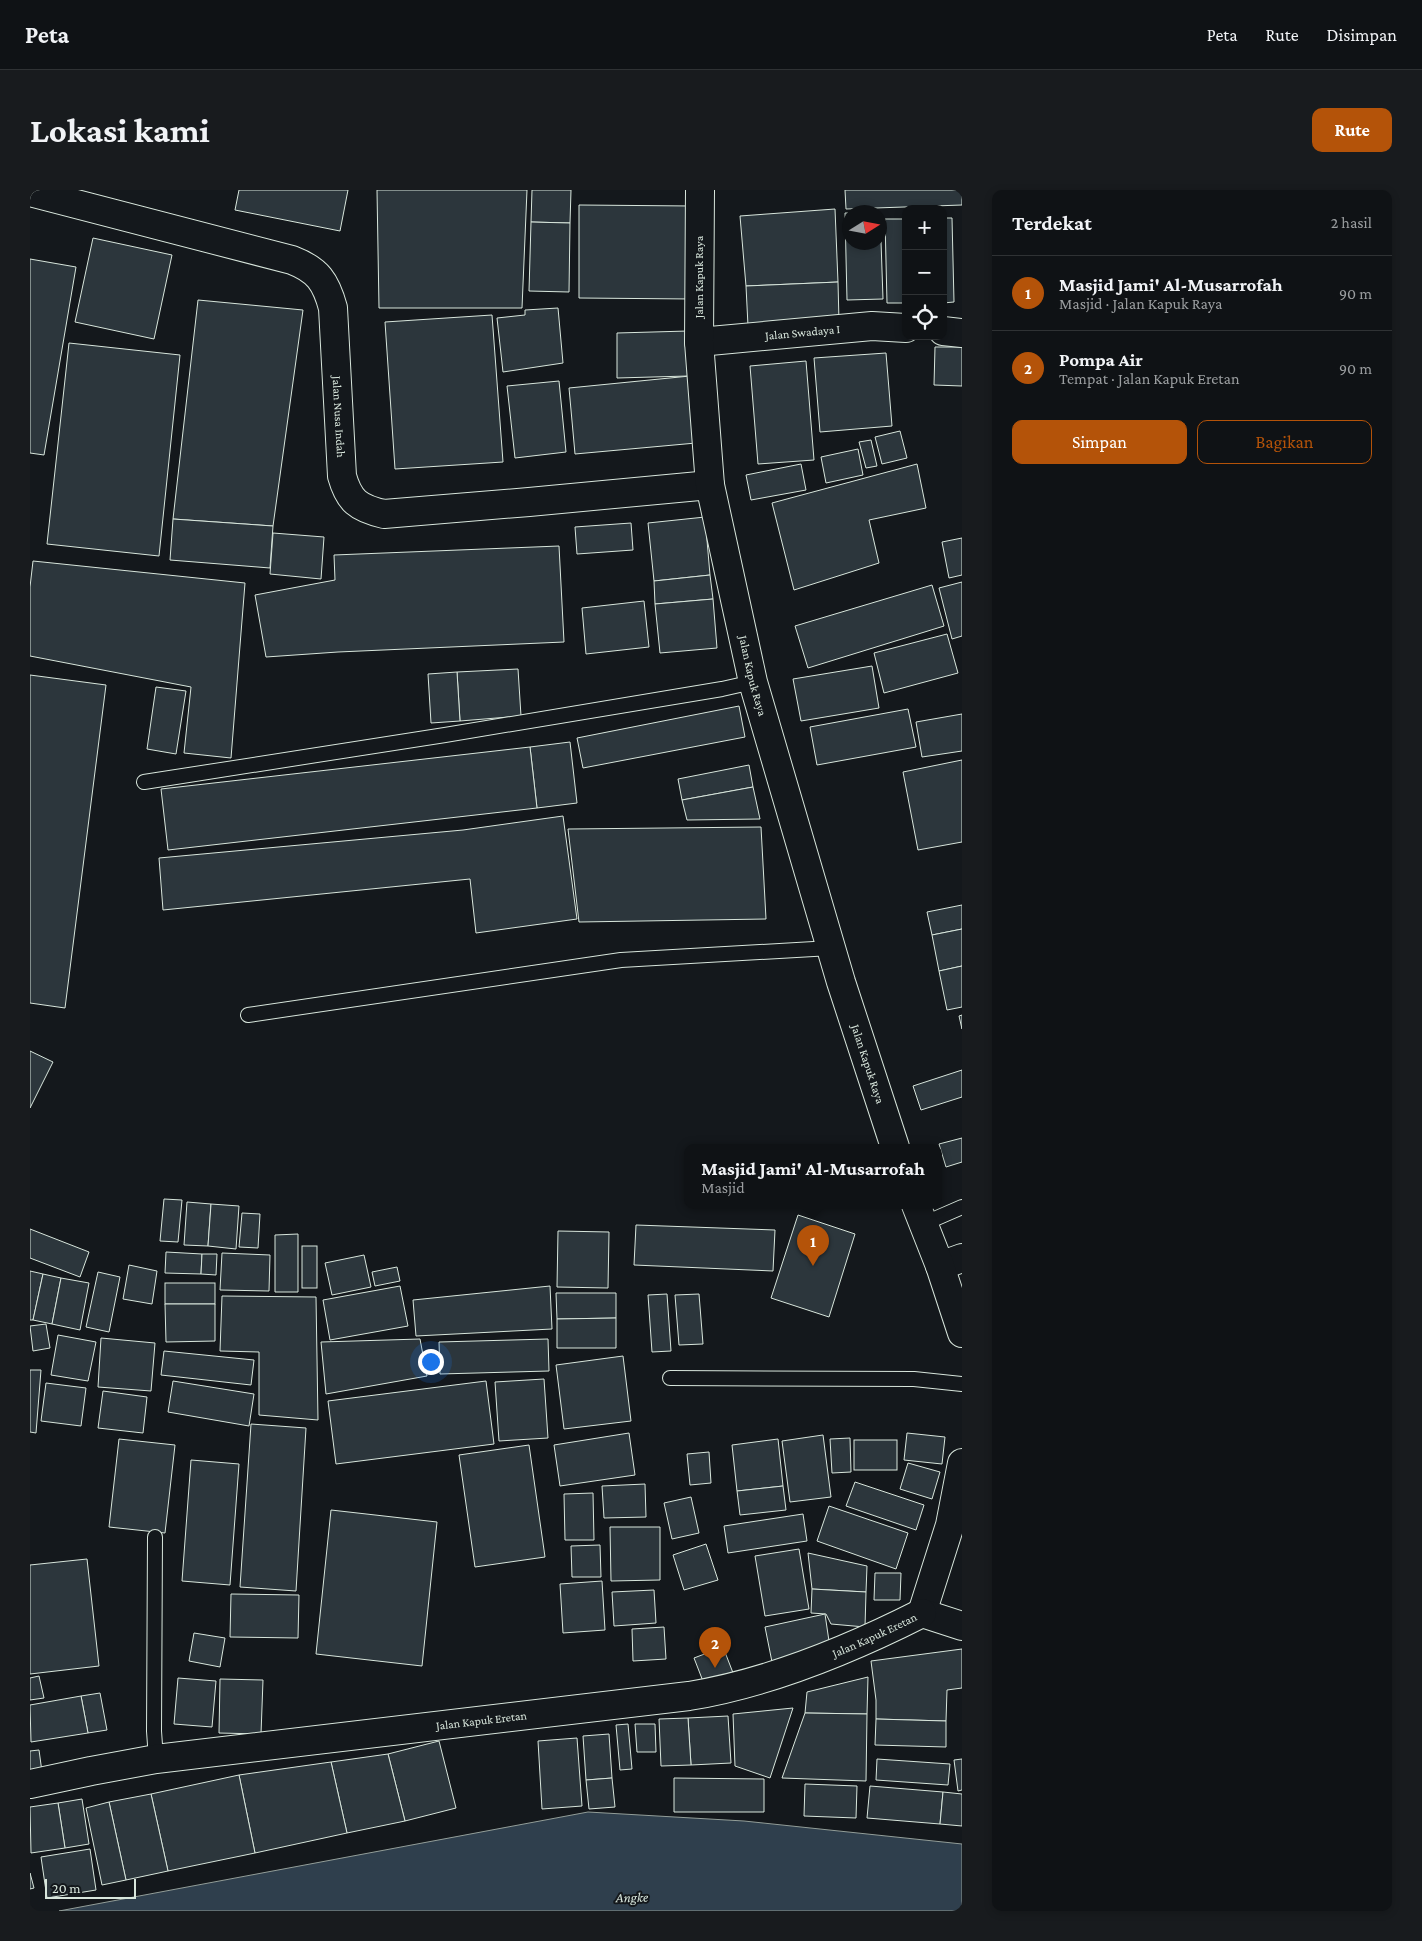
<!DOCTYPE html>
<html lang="id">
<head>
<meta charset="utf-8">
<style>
  :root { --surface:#0f1215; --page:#181b1e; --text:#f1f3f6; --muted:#9b9ea0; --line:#2f3234; --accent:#b45309 }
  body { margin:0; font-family:"Crimson Pro",serif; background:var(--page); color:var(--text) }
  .controls { position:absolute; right:15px; top:15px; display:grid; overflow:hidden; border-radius:10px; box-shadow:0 2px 8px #0003 }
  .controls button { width:45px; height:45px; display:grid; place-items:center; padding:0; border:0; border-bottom:1px solid var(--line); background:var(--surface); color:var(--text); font:25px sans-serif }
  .compass { position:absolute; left:812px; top:15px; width:45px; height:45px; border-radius:50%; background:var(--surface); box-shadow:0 2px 8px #0003; rotate:79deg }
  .scale { position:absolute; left:15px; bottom:12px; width:91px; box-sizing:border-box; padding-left:5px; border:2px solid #d8e6dc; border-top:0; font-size:14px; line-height:18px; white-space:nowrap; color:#d8e6dc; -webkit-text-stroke:4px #14181c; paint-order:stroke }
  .you { position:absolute; left:400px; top:1171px; width:18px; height:18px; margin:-12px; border:4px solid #fff; border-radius:50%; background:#1a73e8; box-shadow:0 0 0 8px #1a73e833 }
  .badge { display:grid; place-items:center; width:32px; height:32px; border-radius:50%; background:var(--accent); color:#fff; font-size:16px; font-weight:700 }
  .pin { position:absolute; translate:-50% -41px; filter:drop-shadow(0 1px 2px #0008) }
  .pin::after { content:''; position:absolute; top:26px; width:18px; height:15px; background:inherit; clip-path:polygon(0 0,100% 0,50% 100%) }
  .popup { position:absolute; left:654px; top:954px; width:258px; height:65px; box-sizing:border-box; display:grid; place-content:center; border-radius:10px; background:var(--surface); filter:drop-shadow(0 1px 4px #0005); font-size:16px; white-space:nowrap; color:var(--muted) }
  .popup b { font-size:19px; color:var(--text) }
  .popup::after { content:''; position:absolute; left:50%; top:100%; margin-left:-10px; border:10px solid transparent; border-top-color:var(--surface) }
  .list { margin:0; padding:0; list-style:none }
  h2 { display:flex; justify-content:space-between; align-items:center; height:65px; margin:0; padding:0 20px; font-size:21px }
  h2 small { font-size:16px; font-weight:400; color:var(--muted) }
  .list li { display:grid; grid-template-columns:32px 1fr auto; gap:15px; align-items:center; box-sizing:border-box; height:75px; padding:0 20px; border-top:1px solid var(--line) }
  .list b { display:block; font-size:19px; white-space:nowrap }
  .list p { margin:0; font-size:16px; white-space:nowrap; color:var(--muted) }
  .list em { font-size:16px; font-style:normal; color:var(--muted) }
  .actions { display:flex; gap:10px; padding:15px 20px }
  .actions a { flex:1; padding:11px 0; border:1px solid var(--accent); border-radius:10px; text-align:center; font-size:18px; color:var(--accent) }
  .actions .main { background:var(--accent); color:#fff }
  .icon { flex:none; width:28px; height:28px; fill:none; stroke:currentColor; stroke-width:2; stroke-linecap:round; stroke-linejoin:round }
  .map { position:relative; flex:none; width:932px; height:1721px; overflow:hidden; border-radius:10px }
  header { display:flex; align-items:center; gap:30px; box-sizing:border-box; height:70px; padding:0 25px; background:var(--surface); border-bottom:1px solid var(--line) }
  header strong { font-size:24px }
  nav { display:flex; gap:28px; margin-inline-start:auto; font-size:18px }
  .intro { display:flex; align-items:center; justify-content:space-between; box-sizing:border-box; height:120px; padding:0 30px }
  h1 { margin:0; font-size:35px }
  .button { padding:12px 22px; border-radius:10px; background:var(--accent); color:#fff; font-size:18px; font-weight:700 }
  main { display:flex; gap:30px; padding:0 30px }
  aside { flex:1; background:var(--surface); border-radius:10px; box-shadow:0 2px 8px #0003 }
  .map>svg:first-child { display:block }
</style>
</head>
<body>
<header>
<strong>Peta</strong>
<nav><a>Peta</a><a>Rute</a><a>Disimpan</a></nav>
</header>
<div class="intro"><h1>Lokasi kami</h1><a class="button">Rute</a></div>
<main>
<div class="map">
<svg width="932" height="1721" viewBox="0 0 932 1721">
  <rect width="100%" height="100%" fill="#14181c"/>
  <polygon fill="#2f3f4d" stroke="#939e99" points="558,1622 714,1631 932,1654 932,1721 29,1721"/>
  <g fill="#2c363c" stroke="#d8e6dc">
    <polygon points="209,0 318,0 310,41 205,20"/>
    <polygon points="347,0 497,0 492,118 349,118"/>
    <polygon points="502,0 541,0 540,33 501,32"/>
    <polygon points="815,0 932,0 932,15 816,19"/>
    <polygon points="549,15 663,16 662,109 549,108"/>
    <polygon points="805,19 808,92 716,96 710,26"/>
    <polygon points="822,22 850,22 853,109 817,110 815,23 819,23 819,52 849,52 849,22"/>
    <polygon points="913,28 922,28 924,112 913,113"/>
    <polygon points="855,29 876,29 876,113 857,113"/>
    <polygon points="501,32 540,33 539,102 499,101"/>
    <polygon points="63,48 142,65 124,149 45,132"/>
    <polygon points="0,69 46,77 14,265 0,263"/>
    <polygon points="808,92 809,132 718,136 716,96"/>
    <polygon points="168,110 273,120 243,336 143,329"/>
    <polygon points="528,118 533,173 473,182 467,128 495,125 495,120"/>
    <polygon points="462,125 473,272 365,279 355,132"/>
    <polygon points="658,141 658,186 587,188 587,143"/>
    <polygon points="39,153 150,165 129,366 17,354"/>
    <polygon points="905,157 932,157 932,196 904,195"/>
    <polygon points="856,163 862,236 790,242 784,168"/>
    <polygon points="776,171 784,270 728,274 720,176"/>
    <polygon points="660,186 666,253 545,264 539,198"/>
    <polygon points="529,191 536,262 485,268 477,196"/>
    <polygon points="870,241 877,268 852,274 845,247"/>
    <polygon points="841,250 847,276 836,278 829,252"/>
    <polygon points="828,259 833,285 796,293 791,267"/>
    <polygon points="771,274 776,300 721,310 716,285"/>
    <polygon points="887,274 896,318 839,330 849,373 764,400 742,313"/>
    <polygon points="675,327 680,385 624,391 618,333"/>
    <polygon points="143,329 243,336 240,378 140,370"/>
    <polygon points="601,333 603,360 547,364 545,337"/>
    <polygon points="243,343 294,347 291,389 240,384"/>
    <polygon points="932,348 932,385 919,388 912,352"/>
    <polygon points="529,356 534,452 308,462 236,467 225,405 305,390 304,365"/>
    <polygon points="3,371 215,393 201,568 154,563 161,497 0,466 0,397"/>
    <polygon points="680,385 683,409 625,414 624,391"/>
    <polygon points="932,392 932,446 922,449 909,398"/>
    <polygon points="902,395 914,436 778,478 765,436"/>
    <polygon points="683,409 687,458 630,463 625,414"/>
    <polygon points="614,411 619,457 556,464 552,418"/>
    <polygon points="917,444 928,483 854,503 844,463"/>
    <polygon points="842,476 849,518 771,531 763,489"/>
    <polygon points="488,479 491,526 430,531 427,482"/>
    <polygon points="427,482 430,531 401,533 398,484"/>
    <polygon points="0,485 76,495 35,818 0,813"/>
    <polygon points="126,497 156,501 146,564 117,559"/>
    <polygon points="709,516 715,547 553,578 547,548"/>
    <polygon points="878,519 886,557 787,575 780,537"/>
    <polygon points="932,524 932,561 892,567 886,532"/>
    <polygon points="540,552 547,613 507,618 500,557"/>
    <polygon points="500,557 507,618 138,660 131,599"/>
    <polygon points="932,570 932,652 888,660 873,582"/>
    <polygon points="719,575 723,597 652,610 648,589"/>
    <polygon points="723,597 730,629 657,630 652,610"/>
    <polygon points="533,626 547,729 446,743 440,689 133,720 129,668 433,640"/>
    <polygon points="731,637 736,729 549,732 538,639"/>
    <polygon points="932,715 932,739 902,745 897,722"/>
    <polygon points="932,739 932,776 909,781 902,745"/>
    <polygon points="932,776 932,817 917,820 909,781"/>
    <polygon points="932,825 932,839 929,826"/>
    <polygon points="0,861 23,872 0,918"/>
    <polygon points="932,880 932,907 891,920 883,896"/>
    <polygon points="932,948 932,972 916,977 909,954"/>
    <polygon points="134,1009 152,1010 148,1052 130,1051"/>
    <polygon points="157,1012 181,1014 178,1056 154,1055"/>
    <polygon points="181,1014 209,1016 206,1059 178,1056"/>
    <polygon points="212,1023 230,1024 228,1058 209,1057"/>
    <polygon points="768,1025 825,1044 799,1127 741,1108"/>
    <polygon points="606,1035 745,1040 743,1081 604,1075"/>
    <polygon points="0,1039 59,1062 50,1087 0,1068"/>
    <polygon points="528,1041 579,1042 578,1098 527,1097"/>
    <polygon points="268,1044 268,1102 245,1102 245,1045"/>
    <rect x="272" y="1056" width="15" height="42"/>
    <polygon points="136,1062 172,1064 171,1084 135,1083"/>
    <polygon points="192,1063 240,1065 239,1101 190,1100"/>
    <polygon points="172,1064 187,1064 186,1085 171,1084"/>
    <polygon points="334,1065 341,1097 302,1105 295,1073"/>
    <polygon points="99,1075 127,1081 122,1114 93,1109"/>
    <polygon points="367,1077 370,1091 345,1096 342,1082"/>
    <polygon points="0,1081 13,1084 3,1130 0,1130"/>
    <polygon points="68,1082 90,1087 79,1142 56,1137"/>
    <polygon points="13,1084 31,1088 22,1134 3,1130"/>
    <polygon points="31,1088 59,1093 50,1140 22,1134"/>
    <rect x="135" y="1093" width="50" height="21"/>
    <polygon points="370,1096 378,1136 300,1150 293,1110"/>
    <polygon points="520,1096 522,1139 386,1146 383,1110"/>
    <polygon points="526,1103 586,1103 586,1128 527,1129"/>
    <polygon points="637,1104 641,1161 622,1162 618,1105"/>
    <polygon points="669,1104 673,1154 649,1155 645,1105"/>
    <polygon points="192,1106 286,1107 288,1230 229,1225 229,1162 190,1161"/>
    <polygon points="135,1114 185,1114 185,1151 136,1152"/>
    <polygon points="586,1128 586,1158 527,1158 527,1129"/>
    <polygon points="16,1134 20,1158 3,1161 0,1136"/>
    <polygon points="28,1145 66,1152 58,1191 21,1185"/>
    <polygon points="71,1148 125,1153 121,1201 68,1197"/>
    <polygon points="390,1149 397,1186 296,1204 291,1152"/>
    <polygon points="518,1149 519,1181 410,1184 409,1152"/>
    <polygon points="134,1161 224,1170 221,1195 131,1185"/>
    <polygon points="593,1166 601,1231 534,1239 526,1175"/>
    <polygon points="0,1180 11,1180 6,1243 0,1242"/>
    <polygon points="514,1189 518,1248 469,1251 465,1192"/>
    <polygon points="143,1191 224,1204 219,1236 138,1222"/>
    <polygon points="456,1191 464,1254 306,1274 298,1211"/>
    <polygon points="16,1193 56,1198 51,1236 11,1231"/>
    <polygon points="73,1201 117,1207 113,1243 68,1238"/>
    <polygon points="221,1234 276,1238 266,1401 210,1397"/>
    <polygon points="599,1243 605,1285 530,1296 524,1255"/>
    <polygon points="877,1243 915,1247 912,1274 874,1270"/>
    <polygon points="793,1245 801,1307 760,1312 752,1251"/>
    <polygon points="820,1248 821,1282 802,1283 800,1249"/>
    <polygon points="89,1249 145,1255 135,1343 79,1337"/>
    <polygon points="748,1249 753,1296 707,1301 702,1255"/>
    <rect x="824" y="1250" width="43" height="30"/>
    <polygon points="499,1255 515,1367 445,1377 429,1265"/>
    <polygon points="679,1262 681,1293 660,1295 657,1264"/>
    <polygon points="161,1270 209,1274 200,1395 152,1391"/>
    <polygon points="878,1273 910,1282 902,1309 870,1299"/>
    <polygon points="825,1292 894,1315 886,1340 816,1316"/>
    <polygon points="615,1294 616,1327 574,1328 572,1296"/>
    <polygon points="753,1296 756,1320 710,1325 707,1301"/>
    <polygon points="563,1303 564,1350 535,1350 534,1304"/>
    <polygon points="661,1307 669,1343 642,1349 634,1313"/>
    <polygon points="799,1316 878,1343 866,1379 787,1351"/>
    <polygon points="301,1320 407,1332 392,1476 286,1464"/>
    <polygon points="773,1324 777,1351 698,1363 694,1336"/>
    <polygon points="580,1337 630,1337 630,1390 581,1391"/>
    <polygon points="676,1354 688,1390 654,1400 643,1365"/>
    <polygon points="570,1355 571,1387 542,1387 541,1356"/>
    <polygon points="769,1359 779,1419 735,1426 725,1366"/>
    <polygon points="778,1363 837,1376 836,1402 782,1399"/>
    <polygon points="57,1369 69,1476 0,1484 0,1375"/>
    <polygon points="845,1383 871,1383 870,1410 844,1410"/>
    <polygon points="572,1391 575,1440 533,1443 530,1394"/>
    <polygon points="782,1399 836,1402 835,1437 801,1434 796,1424 781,1423"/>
    <polygon points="624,1400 626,1433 584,1436 582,1402"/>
    <polygon points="201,1404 269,1405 268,1448 200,1447"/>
    <polygon points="795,1424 800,1458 742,1472 735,1437"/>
    <polygon points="634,1437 636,1469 603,1471 602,1439"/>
    <polygon points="164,1443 195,1448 190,1477 159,1471"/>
    <polygon points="693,1457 705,1488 676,1499 664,1468"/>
    <polygon points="932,1459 932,1498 917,1500 916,1531 846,1529 846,1510 841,1471"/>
    <polygon points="9,1486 14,1508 0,1510 0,1488"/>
    <polygon points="838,1487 837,1524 775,1523 777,1502"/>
    <polygon points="148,1488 186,1491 182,1537 144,1534"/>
    <polygon points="190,1489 233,1490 231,1544 189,1543"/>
    <polygon points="70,1503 77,1540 58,1543 51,1506"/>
    <polygon points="51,1506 58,1543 1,1552 0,1515"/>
    <polygon points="763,1518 740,1588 705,1576 703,1524"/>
    <polygon points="775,1523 837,1524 836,1591 752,1588"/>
    <polygon points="698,1526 701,1573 661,1575 658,1528"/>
    <polygon points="658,1528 661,1575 631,1576 629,1529"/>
    <polygon points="846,1529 916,1531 916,1557 845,1555"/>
    <polygon points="598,1534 602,1579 590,1580 586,1535"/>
    <polygon points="605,1534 625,1534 626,1562 607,1562"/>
    <polygon points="579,1544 582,1588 556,1590 553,1546"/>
    <polygon points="547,1548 552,1616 512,1619 508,1551"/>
    <polygon points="409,1551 426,1618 375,1631 358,1564"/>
    <polygon points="9,1560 12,1582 0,1583 0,1561"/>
    <polygon points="358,1564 375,1631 317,1643 301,1572"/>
    <polygon points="847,1569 920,1574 918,1595 846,1590"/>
    <polygon points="932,1569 932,1600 928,1601 924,1570"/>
    <polygon points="301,1572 317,1643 225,1663 209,1585"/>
    <polygon points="209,1585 225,1663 138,1681 121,1604"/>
    <polygon points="582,1588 585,1617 559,1619 556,1590"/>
    <polygon points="644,1588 734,1589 734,1622 644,1622"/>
    <polygon points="775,1594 827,1596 826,1628 774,1626"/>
    <polygon points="840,1596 913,1602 910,1634 837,1628"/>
    <polygon points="913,1602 932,1604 932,1636 910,1634"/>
    <polygon points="121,1604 138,1681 96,1690 79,1612"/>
    <polygon points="52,1609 59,1654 35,1658 28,1613"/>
    <polygon points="79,1612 96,1690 72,1695 56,1618"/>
    <polygon points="28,1613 35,1658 1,1663 0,1617"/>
    <polygon points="60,1659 66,1700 17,1708 11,1667"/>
    <polygon points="0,1683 4,1698 0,1699"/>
  </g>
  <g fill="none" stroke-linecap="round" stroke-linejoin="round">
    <g stroke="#d8e6dc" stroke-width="16">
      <g id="lane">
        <polyline points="114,592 415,545 692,499 723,492"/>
        <polyline points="218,825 591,770 801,758"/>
        <polyline points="893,1034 932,1017"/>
        <polyline points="640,1188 884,1189 932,1194"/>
        <polyline points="125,1347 124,1541 126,1569"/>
      </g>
    </g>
    <g stroke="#d8e6dc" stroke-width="30">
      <g id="street">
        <path id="s1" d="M0,2L262,70C288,80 296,92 303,118L312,286C319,311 328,318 354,324L499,312L680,295"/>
        <polyline points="913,141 932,143"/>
        <path id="s2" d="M669,152L842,136L876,138"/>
        <polyline points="910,1076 932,1068"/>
      </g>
    </g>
    <g stroke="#d8e6dc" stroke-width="30">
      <g id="secondary">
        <path id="s3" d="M670,0L669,152L680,295L723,492L811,792L865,957"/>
        <polyline points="886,1015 910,1076 932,1143"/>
        <polyline points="892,1423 920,1335 932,1273"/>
        <polyline points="892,1423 932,1436"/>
        <path id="s4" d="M0,1594L61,1581L126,1569L659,1506C739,1493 819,1460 892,1423"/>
      </g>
    </g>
    <use href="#lane" stroke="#14181c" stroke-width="14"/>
    <use href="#street" stroke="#14181c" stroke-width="28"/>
    <use href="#secondary" stroke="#14181c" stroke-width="28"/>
  </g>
  <g text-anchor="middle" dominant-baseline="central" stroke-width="4" stroke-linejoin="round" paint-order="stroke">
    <g font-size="12" fill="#d8e6dc" stroke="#14181c">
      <text transform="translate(669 87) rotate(-90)">Jalan Kapuk Raya</text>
      <text stroke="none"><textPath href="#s2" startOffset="104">Jalan Swadaya I</textPath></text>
      <text stroke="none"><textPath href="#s1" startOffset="446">Jalan Nusa Indah</textPath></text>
      <text stroke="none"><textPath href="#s3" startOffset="491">Jalan Kapuk Raya</textPath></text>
      <text stroke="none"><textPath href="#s3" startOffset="896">Jalan Kapuk Raya</textPath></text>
      <text stroke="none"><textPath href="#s4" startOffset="861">Jalan Kapuk Eretan</textPath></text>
      <text stroke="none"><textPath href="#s4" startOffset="456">Jalan Kapuk Eretan</textPath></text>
    </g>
    <g font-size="14" font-style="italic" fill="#d8e6dc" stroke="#14181c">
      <text transform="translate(602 1707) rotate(-1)">Angke</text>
    </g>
  </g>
</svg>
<div class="controls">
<button>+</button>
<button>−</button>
<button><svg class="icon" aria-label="locate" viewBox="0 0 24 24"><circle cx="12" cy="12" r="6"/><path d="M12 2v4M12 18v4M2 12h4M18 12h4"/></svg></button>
</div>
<svg class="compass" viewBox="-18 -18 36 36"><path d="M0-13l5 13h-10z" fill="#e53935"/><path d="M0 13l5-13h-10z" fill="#9b9ea0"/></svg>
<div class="scale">20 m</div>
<div class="you"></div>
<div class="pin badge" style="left:783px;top:1076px">1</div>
<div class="popup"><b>Masjid Jami' Al-Musarrofah</b>Masjid</div>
<div class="pin badge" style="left:685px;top:1478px">2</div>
</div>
<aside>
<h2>Terdekat<small>2 hasil</small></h2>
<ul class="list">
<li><span class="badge">1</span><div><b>Masjid Jami' Al-Musarrofah</b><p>Masjid · Jalan Kapuk Raya</p></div><em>90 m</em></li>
<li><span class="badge">2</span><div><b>Pompa Air</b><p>Tempat · Jalan Kapuk Eretan</p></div><em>90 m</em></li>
</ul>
<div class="actions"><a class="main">Simpan</a><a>Bagikan</a></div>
</aside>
</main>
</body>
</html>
